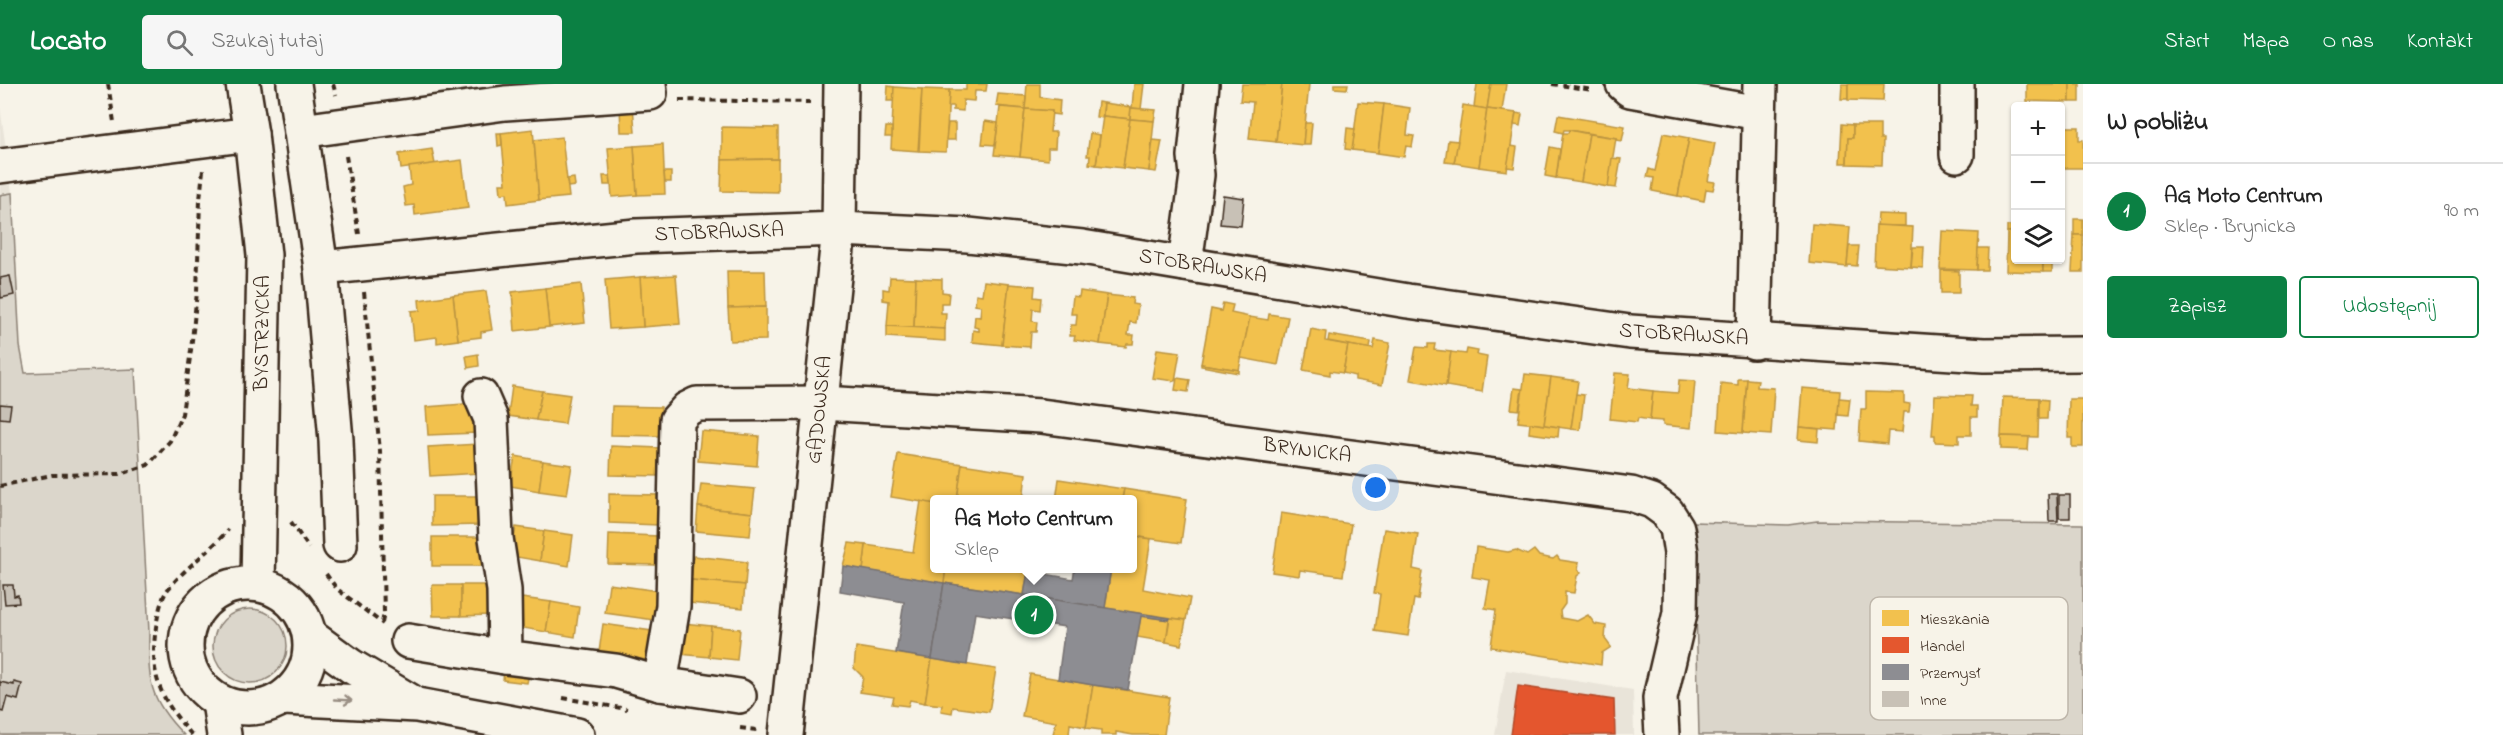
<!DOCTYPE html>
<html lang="pl">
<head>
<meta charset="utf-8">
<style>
  :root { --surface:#fff; --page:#f6f6f6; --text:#222; --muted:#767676; --line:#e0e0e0; --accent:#0b8043 }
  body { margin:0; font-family:"Indie Flower",sans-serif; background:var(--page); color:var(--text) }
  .controls { position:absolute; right:18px; top:18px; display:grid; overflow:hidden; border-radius:6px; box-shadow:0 2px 4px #0004 }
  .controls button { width:54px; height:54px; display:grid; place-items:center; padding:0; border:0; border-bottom:2px solid var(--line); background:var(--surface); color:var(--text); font:30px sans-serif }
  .you { position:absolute; left:1376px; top:404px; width:21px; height:21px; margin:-15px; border:4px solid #fff; border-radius:50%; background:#1a73e8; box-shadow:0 0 0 9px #1a73e833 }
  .badge { display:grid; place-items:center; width:39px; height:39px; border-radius:50%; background:var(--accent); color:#fff; font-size:20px; font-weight:700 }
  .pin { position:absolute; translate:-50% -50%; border:3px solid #fff; box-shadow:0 2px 6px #0006 }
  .popup { position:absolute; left:930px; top:411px; width:207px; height:78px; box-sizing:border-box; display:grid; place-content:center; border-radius:6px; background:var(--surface); filter:drop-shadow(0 2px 4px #0005); font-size:20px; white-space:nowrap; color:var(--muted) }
  .popup b { font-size:22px; color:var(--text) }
  .popup::after { content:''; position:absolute; left:50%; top:100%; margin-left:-12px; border:12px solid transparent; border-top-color:var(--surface) }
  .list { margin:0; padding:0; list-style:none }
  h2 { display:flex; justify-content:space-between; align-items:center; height:78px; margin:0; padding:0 24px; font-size:26px }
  h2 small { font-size:20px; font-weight:400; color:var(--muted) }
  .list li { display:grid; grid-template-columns:39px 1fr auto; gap:18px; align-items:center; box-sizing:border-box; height:96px; padding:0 24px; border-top:2px solid var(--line) }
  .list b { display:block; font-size:22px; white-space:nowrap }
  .list p { margin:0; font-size:20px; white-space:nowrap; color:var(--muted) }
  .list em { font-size:20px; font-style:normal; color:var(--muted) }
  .actions { display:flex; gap:12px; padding:18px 24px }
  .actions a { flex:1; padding:14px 0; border:2px solid var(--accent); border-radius:6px; text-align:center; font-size:21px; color:var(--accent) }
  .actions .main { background:var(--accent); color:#fff }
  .icon { flex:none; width:33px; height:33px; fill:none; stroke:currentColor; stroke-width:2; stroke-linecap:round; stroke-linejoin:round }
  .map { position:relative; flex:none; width:2083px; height:651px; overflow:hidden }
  header { display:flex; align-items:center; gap:36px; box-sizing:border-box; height:84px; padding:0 30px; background:var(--accent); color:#fff }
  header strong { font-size:28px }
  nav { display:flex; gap:33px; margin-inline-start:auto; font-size:21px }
  .search { width:420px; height:54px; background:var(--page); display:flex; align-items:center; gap:15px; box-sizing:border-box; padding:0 21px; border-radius:6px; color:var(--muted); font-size:22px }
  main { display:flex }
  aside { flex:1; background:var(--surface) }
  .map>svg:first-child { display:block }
</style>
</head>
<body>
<header>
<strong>Locato</strong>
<div class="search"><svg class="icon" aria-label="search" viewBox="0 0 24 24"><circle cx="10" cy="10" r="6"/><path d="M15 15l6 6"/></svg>Szukaj tutaj</div>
<nav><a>Start</a><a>Mapa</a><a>O nas</a><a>Kontakt</a></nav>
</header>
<main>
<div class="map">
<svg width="2083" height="651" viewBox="0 0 2083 651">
  <rect width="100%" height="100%" fill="#f7f3e8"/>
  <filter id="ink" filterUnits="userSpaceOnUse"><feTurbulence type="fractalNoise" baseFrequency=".0167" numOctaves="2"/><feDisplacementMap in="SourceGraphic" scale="12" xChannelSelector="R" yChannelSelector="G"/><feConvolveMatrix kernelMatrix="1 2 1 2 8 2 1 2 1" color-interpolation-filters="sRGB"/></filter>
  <g filter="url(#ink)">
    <g fill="#e9e4d9">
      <polygon points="0,22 12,109 0,111"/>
      <polygon points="1506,586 1633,606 1634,651 1495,651"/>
    </g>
    <g fill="#dbd6cb" stroke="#8b8074" stroke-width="1.5">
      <path d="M12,109L20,262L25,289L135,285L149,548C148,596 148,615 184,651H0V111Z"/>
      <polygon points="1817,437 2083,440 2083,651 1699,651 1694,438 1788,441"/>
      <circle cx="250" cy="562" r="37"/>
    </g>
    <g fill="#f2c14e" stroke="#bb9440" stroke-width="1.5">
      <polygon points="966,0 987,0 986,7 975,7 974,17 963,16 963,27 953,26 953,22 948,22 949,6 966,6"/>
      <polygon points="1027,0 1040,0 1040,13 1060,16 1059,31 1052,30 1052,27 1025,25"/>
      <polygon points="1134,0 1144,0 1141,25 1132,24"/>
      <polygon points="1242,0 1282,0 1276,58 1249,55 1253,18 1240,17"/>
      <polygon points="1282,0 1309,0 1303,61 1276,58"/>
      <polygon points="1334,0 1348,0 1347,5 1334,4"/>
      <polygon points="1477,0 1491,0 1487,25 1474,23"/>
      <polygon points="1491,0 1506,0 1502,27 1487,25"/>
      <polygon points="1842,0 1848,0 1848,15 1841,15"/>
      <polygon points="1848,0 1884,0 1883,17 1848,16"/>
      <polygon points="2027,0 2070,0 2070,18 2027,17"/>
      <rect x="2070" y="0" width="10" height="18"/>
      <polygon points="888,2 894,3 894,17 887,17"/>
      <polygon points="894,3 922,5 918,67 891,65"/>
      <polygon points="922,5 949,6 946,68 919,67"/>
      <polygon points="998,10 1026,12 1025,25 996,22"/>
      <polygon points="1098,18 1104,19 1102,34 1096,33"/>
      <polygon points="1358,18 1384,20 1378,69 1352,66"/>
      <polygon points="1104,19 1131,23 1130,35 1103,32"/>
      <polygon points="1384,20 1410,24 1407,51 1414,52 1412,63 1406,62 1404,73 1378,69"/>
      <polygon points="633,21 635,48 621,48 620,22"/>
      <polygon points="1463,21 1487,25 1479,83 1454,79"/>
      <polygon points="1000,23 1025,25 1020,73 994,71"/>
      <polygon points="1131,24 1156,26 1154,37 1130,35"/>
      <polygon points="1025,25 1052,27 1050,48 1056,48 1055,64 1048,64 1048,76 1020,73"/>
      <polygon points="1487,25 1516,29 1507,87 1479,83"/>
      <polygon points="1516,29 1522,30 1520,42 1514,41"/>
      <polygon points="1558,31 1625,42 1622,57 1616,56 1616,54 1569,46 1564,46 1563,49 1555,47"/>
      <polygon points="1103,32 1130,35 1123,84 1096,81"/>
      <polygon points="1130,35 1154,37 1149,87 1123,84"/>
      <polygon points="985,37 998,39 995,61 982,60"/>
      <polygon points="948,39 955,39 955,56 946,56"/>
      <polygon points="1305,39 1312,39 1310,61 1303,61"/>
      <polygon points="1842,40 1853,41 1853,54 1848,54 1847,79 1840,79"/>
      <polygon points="1853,41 1880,41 1880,55 1883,55 1882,81 1847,80 1848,54 1853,54"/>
      <polygon points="722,43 778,44 778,75 722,76"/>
      <polygon points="886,43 892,43 892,53 885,53"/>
      <polygon points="2060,43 2079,43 2079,56 2083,56 2083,84 2060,84"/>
      <polygon points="1347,44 1355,45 1352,66 1345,65"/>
      <polygon points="533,45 539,116 508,120 507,109 501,110 500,100 506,100 501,49"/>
      <polygon points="1569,46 1589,50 1581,98 1556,94 1563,49 1568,49"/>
      <polygon points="497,49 501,49 502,61 498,62"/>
      <polygon points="1090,49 1100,51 1096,81 1089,80 1090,72 1087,72"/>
      <polygon points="1663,49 1689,54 1678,112 1652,107 1654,94 1647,93 1649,85 1655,87"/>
      <polygon points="1589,50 1616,54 1608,103 1581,98"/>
      <polygon points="562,53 569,113 539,116 534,56"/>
      <polygon points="1689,54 1715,59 1708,97 1715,98 1713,106 1706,105 1704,117 1678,112"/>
      <polygon points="1153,56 1162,57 1156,88 1149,87"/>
      <polygon points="1448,56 1458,57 1454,79 1445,78"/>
      <polygon points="663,60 665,110 637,111 634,62"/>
      <polygon points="634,62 637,111 612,113 608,64"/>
      <polygon points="1511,62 1517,63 1514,84 1507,83"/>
      <polygon points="1550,63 1560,65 1556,94 1545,92"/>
      <polygon points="432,65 435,80 401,85 399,70"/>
      <polygon points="1612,74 1621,75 1616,104 1608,103"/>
      <polygon points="778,75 778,108 721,107 722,76"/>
      <polygon points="462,76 468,124 415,131 414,121 406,122 403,103 411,101 409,83"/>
      <polygon points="664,88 671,88 671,98 665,98"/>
      <polygon points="603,92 610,92 611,101 604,101"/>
      <polygon points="574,94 575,102 568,103 567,95"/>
      <polygon points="1878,130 1905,131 1905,142 1877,142"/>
      <rect x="2074" y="135" width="9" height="16"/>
      <polygon points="1812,140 1850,143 1847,183 1809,179"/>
      <polygon points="1876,141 1913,143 1911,183 1874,181"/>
      <rect x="2007" y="142" width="9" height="6"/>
      <polygon points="1942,147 1979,149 1977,186 1940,185"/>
      <polygon points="2007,148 2016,148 2016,176 2043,176 2043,188 2006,187"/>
      <polygon points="2074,151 2083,151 2083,188 2072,188"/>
      <polygon points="1849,162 1859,162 1857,182 1847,181"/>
      <polygon points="1913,163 1924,163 1923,184 1911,183"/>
      <polygon points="1978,164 1988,164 1987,186 1977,186"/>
      <rect x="2043" y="176" width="9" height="12"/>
      <polygon points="1941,186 1959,187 1959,209 1941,209"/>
      <polygon points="727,187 765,187 766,223 728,224"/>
      <polygon points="676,191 680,240 643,243 640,193"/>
      <polygon points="640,193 643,243 609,245 605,196"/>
      <polygon points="890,193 916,194 914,244 887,242 889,217 883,216 883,205 889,206"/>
      <polygon points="916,194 942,195 942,208 949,209 948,219 941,219 941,229 946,229 945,245 914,244"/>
      <polygon points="984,197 1009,200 1002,261 972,258 973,246 979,247 979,244 974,243 975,232 980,233 981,222 975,221 976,210 982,211"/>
      <polygon points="581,200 585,239 549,243 545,204"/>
      <polygon points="1009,200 1035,202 1034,213 1041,214 1040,226 1033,225 1032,237 1037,238 1036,248 1031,248 1030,263 1002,261"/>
      <polygon points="545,204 549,243 515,247 512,208"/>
      <polygon points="486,207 492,246 481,248 481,253 458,256 453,211"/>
      <polygon points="1080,207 1107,211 1100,260 1074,256 1075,252 1070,252 1071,241 1076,241 1077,230 1071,230 1073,212 1079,213"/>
      <polygon points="453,211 458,256 437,259 437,253 414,256 411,227 420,226 419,216"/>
      <polygon points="1107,211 1133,214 1132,220 1138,221 1136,239 1130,238 1128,251 1134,251 1133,260 1127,260 1126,263 1100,260"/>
      <polygon points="1223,219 1233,221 1231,229 1250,233 1239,286 1201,280 1211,225 1221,227"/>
      <polygon points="766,223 766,256 730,257 728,224"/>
      <polygon points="1269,230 1288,233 1278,281 1241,274 1250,233 1268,236"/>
      <polygon points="887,242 945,245 945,257 887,253"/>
      <polygon points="1311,245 1326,248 1325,257 1348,261 1343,289 1330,287 1330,291 1303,286"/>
      <polygon points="1329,251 1371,258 1370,265 1328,257"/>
      <polygon points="1375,256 1390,259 1382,301 1355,296 1355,292 1343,289 1348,261 1373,265"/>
      <polygon points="1428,260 1435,260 1434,266 1451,268 1446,302 1410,296 1416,263 1428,264"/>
      <polygon points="1157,265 1180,268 1175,297 1152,294"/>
      <polygon points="1467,265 1478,267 1477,271 1487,273 1482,308 1446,302 1451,268 1466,270"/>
      <polygon points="478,270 479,282 468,284 466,272"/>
      <polygon points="1201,280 1239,286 1239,289 1201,282"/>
      <polygon points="1615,289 1630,290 1628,304 1653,307 1650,336 1638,334 1637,338 1610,335"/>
      <polygon points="1525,290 1551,293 1544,341 1518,338"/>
      <polygon points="1551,293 1578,297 1571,345 1544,341"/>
      <polygon points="1177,294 1190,296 1188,308 1175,306"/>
      <polygon points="1738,295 1747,295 1743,349 1718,347 1721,299 1738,301"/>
      <polygon points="1747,295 1758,296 1757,303 1774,304 1771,351 1743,349"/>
      <polygon points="1679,296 1695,297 1691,344 1663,341 1663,337 1650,336 1653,307 1678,309"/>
      <polygon points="512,302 542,307 536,336 508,332"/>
      <polygon points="1514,304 1522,305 1519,326 1511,325"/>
      <polygon points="1802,304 1840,307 1837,346 1799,343"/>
      <polygon points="542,307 570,311 565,340 536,336"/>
      <polygon points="1866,308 1904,309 1904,319 1910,320 1909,328 1904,328 1902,348 1888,347 1887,360 1859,357 1861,325 1866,325"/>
      <polygon points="1576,310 1584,311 1580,346 1571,345"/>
      <polygon points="1935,311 1972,312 1971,322 1977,322 1977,333 1971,333 1971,351 1959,351 1959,359 1935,358 1935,351 1932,351"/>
      <polygon points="2003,313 2039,314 2038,353 2001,352"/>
      <polygon points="1839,314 1850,315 1848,332 1838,331"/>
      <polygon points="2039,315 2048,316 2047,335 2039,335"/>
      <polygon points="2069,315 2083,315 2083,363 2072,363 2072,354 2068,354"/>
      <polygon points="476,319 477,349 428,351 426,323"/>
      <polygon points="612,322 661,323 660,352 611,351"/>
      <polygon points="1530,339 1559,343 1558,353 1529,349"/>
      <polygon points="1799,343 1819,345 1818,358 1798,356"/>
      <polygon points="701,347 759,352 757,382 698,377"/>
      <polygon points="2001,352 2029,353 2028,366 2001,365"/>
      <polygon points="478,360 480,389 430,392 428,363"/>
      <polygon points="611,362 660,364 659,392 610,391"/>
      <polygon points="898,370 962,380 957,416 935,416 935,420 891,413"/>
      <polygon points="515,372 543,377 539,407 510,402"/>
      <polygon points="543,377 572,381 567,411 539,407"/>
      <polygon points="962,380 1026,390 1023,416 957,416"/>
      <polygon points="1059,395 1124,405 1122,416 1056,416"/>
      <polygon points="701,400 755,405 752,429 698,423"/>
      <polygon points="1124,405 1187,415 1181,459 1133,452 1133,416 1122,416"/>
      <polygon points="609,410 659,411 658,441 609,439"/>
      <polygon points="432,412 482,412 482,441 432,442"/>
      <polygon points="921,417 935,420 935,484 946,484 944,499 863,486 866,461 913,468"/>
      <polygon points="698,423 752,429 750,452 696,447"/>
      <polygon points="1281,429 1351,440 1343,492 1300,486 1299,492 1272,488"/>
      <polygon points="516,443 544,447 540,477 511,472"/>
      <polygon points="1384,445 1418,450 1413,485 1422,487 1418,516 1414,515 1408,552 1375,547 1380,510 1374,509"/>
      <polygon points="544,447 573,451 569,482 540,477"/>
      <polygon points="609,450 658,452 657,481 608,480"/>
      <polygon points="1133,452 1151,455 1143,505 1190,514 1186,536 1105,524 1111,484 1133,484"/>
      <rect x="432" y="453" width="50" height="29"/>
      <polygon points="849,459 866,461 863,486 843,482"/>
      <polygon points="1476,463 1508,468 1516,466 1527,471 1534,466 1539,472 1553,475 1557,472 1560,476 1579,479 1578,486 1581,489 1577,492 1574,509 1565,508 1565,520 1560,527 1561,534 1577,537 1588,531 1595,540 1606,542 1605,555 1611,563 1602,569 1601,581 1491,563 1496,526 1485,524 1490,496 1472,493"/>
      <polygon points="694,472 747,478 745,501 691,496"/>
      <polygon points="946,484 1012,484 1028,487 1024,511 944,499"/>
      <polygon points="1027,484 1047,484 1046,490 1027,487"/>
      <polygon points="691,496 745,501 743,524 689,519"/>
      <polygon points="609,500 658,507 654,536 605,529"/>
      <polygon points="432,501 461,501 461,532 433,532"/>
      <polygon points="461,501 490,501 490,531 461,532"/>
      <polygon points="522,514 551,518 546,548 518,543"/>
      <polygon points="551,518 579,523 575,553 546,548"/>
      <polygon points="1141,532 1169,536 1166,558 1137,553"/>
      <polygon points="1170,534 1186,536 1181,561 1166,558"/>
      <polygon points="683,539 711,542 709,573 680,570"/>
      <polygon points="603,540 652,547 647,576 599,568"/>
      <polygon points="711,542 740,545 737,576 709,573"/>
      <polygon points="856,563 932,575 925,619 910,616 908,622 892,620 894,613 860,608 863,593 854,584"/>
      <polygon points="932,575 996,585 989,628 953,623 952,629 941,627 942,621 925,619"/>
      <polygon points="504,586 529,590 527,599 503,596"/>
      <polygon points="1030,590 1093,601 1086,643 1070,640 1069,651 1053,650 1056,638 1022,632"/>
      <polygon points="1093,601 1169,613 1164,651 1133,651 1116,648 1116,651 1101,651 1101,646 1086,644"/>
    </g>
    <polygon fill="#e4572e" stroke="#b14a29" stroke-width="1.5" points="1518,602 1614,616 1615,651 1511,651"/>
    <g fill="#8d8d92" stroke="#746f6f" stroke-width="1.5">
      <polygon points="843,482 944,499 932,575 896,569 904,518 840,507"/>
      <polygon points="1075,484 1111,484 1105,524 1024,511 1028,487 1073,495"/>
      <polygon points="944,499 1024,511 1020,536 975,529 967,581 932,575"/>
      <polygon points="1024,511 1170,534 1169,536 1141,532 1128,606 1093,601 1058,595 1065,543 1020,536"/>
    </g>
    <g fill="#c8c1b6" stroke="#3b2a1e" stroke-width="1.5">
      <polygon points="1223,111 1244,114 1241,142 1220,140"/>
      <polygon points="10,192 14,211 1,214 0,194"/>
      <polygon points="0,320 11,321 9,335 0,334"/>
      <polygon points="2048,410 2057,410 2058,437 2049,437"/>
      <rect x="2059" y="411" width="11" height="23"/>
      <polygon points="3,501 13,501 14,512 18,511 19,519 5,520"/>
      <polygon points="0,598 14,601 14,598 22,600 18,616 7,613 3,628 0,627"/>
    </g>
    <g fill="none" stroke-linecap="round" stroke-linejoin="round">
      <g stroke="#3b2a1e" stroke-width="38">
        <g id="minor">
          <polyline points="243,0 251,50 264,171 258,500"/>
          <polyline points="294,0 321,184 336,356 340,461"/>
          <polyline points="1623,0 1630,6 1759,29"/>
          <polyline points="301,47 505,19 650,9 649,0"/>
          <polyline points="1957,71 1957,0"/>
          <polyline points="0,82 251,50"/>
          <polyline points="1185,180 1197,91 1195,72 1202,0"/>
          <path id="s1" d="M321,184L636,152L839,145L968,151L1082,163L1408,217L1630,248L1984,271L2083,270"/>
          <polyline points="1754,258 1760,0"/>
          <polyline points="481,312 491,335 496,454 504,506 505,573 616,587 660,600 739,612"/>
          <circle cx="248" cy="562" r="62"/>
          <polyline points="310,552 351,582 410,617"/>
          <polyline points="408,557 505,573"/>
          <path id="s2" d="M660,600L673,522L677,336L687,325L697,320L822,319L1041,332L1631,410L1652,417L1667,428L1677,444L1681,469L1680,529L1660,614L1662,651"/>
          <polyline points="284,614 417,621 577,651"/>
          <polyline points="219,618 224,651"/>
          <path id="s3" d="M786,651L839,145L841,0"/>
        </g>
      </g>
      <g stroke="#3b2a1e" stroke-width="4" stroke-dasharray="6 4.5" stroke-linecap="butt">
        <polyline points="108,0 114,38"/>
        <polyline points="333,0 336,11"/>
        <polyline points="1552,0 1593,6"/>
        <polyline points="679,16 810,18"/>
        <polyline points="346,72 359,150"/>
        <polyline points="364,208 380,367 384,529 382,539"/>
        <polyline points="0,402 52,391 120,390 148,381 170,357 182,330 191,266 197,208 200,116 203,86"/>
        <polyline points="291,438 309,464"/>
        <polyline points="326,490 337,505 383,540"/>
        <polyline points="563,614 627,625"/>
        <polyline points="740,644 757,646"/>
        <path d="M192,651C160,615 149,592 156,543C158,531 161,513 169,504C186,483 210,467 228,446"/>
      </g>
      <use href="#minor" stroke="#f7f3e8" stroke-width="33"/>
    </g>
    <defs><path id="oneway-shaft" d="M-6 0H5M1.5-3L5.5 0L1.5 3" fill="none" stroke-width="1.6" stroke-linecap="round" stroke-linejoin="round" transform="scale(1.5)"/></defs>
    <use stroke="#998e83" href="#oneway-shaft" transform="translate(343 616) rotate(3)"/>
  </g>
  <g text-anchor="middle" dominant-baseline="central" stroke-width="6" stroke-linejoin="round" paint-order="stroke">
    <g font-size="21" fill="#3b2a1e" stroke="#f7f3e8">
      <text stroke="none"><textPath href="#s1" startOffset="400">STOBRAWSKA</textPath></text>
      <text stroke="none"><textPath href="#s1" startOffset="886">STOBRAWSKA</textPath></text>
      <text transform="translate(263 249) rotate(-89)">BYSTRZYCKA</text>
      <text stroke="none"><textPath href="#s1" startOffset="1372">STOBRAWSKA</textPath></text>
      <text stroke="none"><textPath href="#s3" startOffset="327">GĄDOWSKA</textPath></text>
      <text stroke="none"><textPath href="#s2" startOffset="904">BRYNICKA</textPath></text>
    </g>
  </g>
  <rect x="1870" y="513" width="198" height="123" rx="9" fill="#f7f3e8" stroke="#bfb7ab" stroke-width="1.5"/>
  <rect x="1882" y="526" width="27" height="16" fill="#f2c14e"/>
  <rect x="1882" y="553" width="27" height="16" fill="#e4572e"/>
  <rect x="1882" y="580" width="27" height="16" fill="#8d8d92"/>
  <rect x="1882" y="607" width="27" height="16" fill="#c8c1b6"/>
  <g font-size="16" fill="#3b2a1e">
    <text x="1920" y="540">Mieszkania</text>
    <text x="1920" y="567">Handel</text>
    <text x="1920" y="594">Przemysł</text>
    <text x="1920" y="621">Inne</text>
  </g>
</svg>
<div class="controls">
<button>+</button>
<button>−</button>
<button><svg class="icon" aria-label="layers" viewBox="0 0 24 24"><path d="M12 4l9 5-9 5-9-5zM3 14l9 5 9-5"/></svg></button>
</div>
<div class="you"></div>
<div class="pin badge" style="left:1034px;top:531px">1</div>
<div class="popup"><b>AG Moto Centrum</b>Sklep</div>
</div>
<aside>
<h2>W pobliżu<small></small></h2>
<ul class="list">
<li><span class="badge">1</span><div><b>AG Moto Centrum</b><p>Sklep · Brynicka</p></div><em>90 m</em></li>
</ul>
<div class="actions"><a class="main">Zapisz</a><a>Udostępnij</a></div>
</aside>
</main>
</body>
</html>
